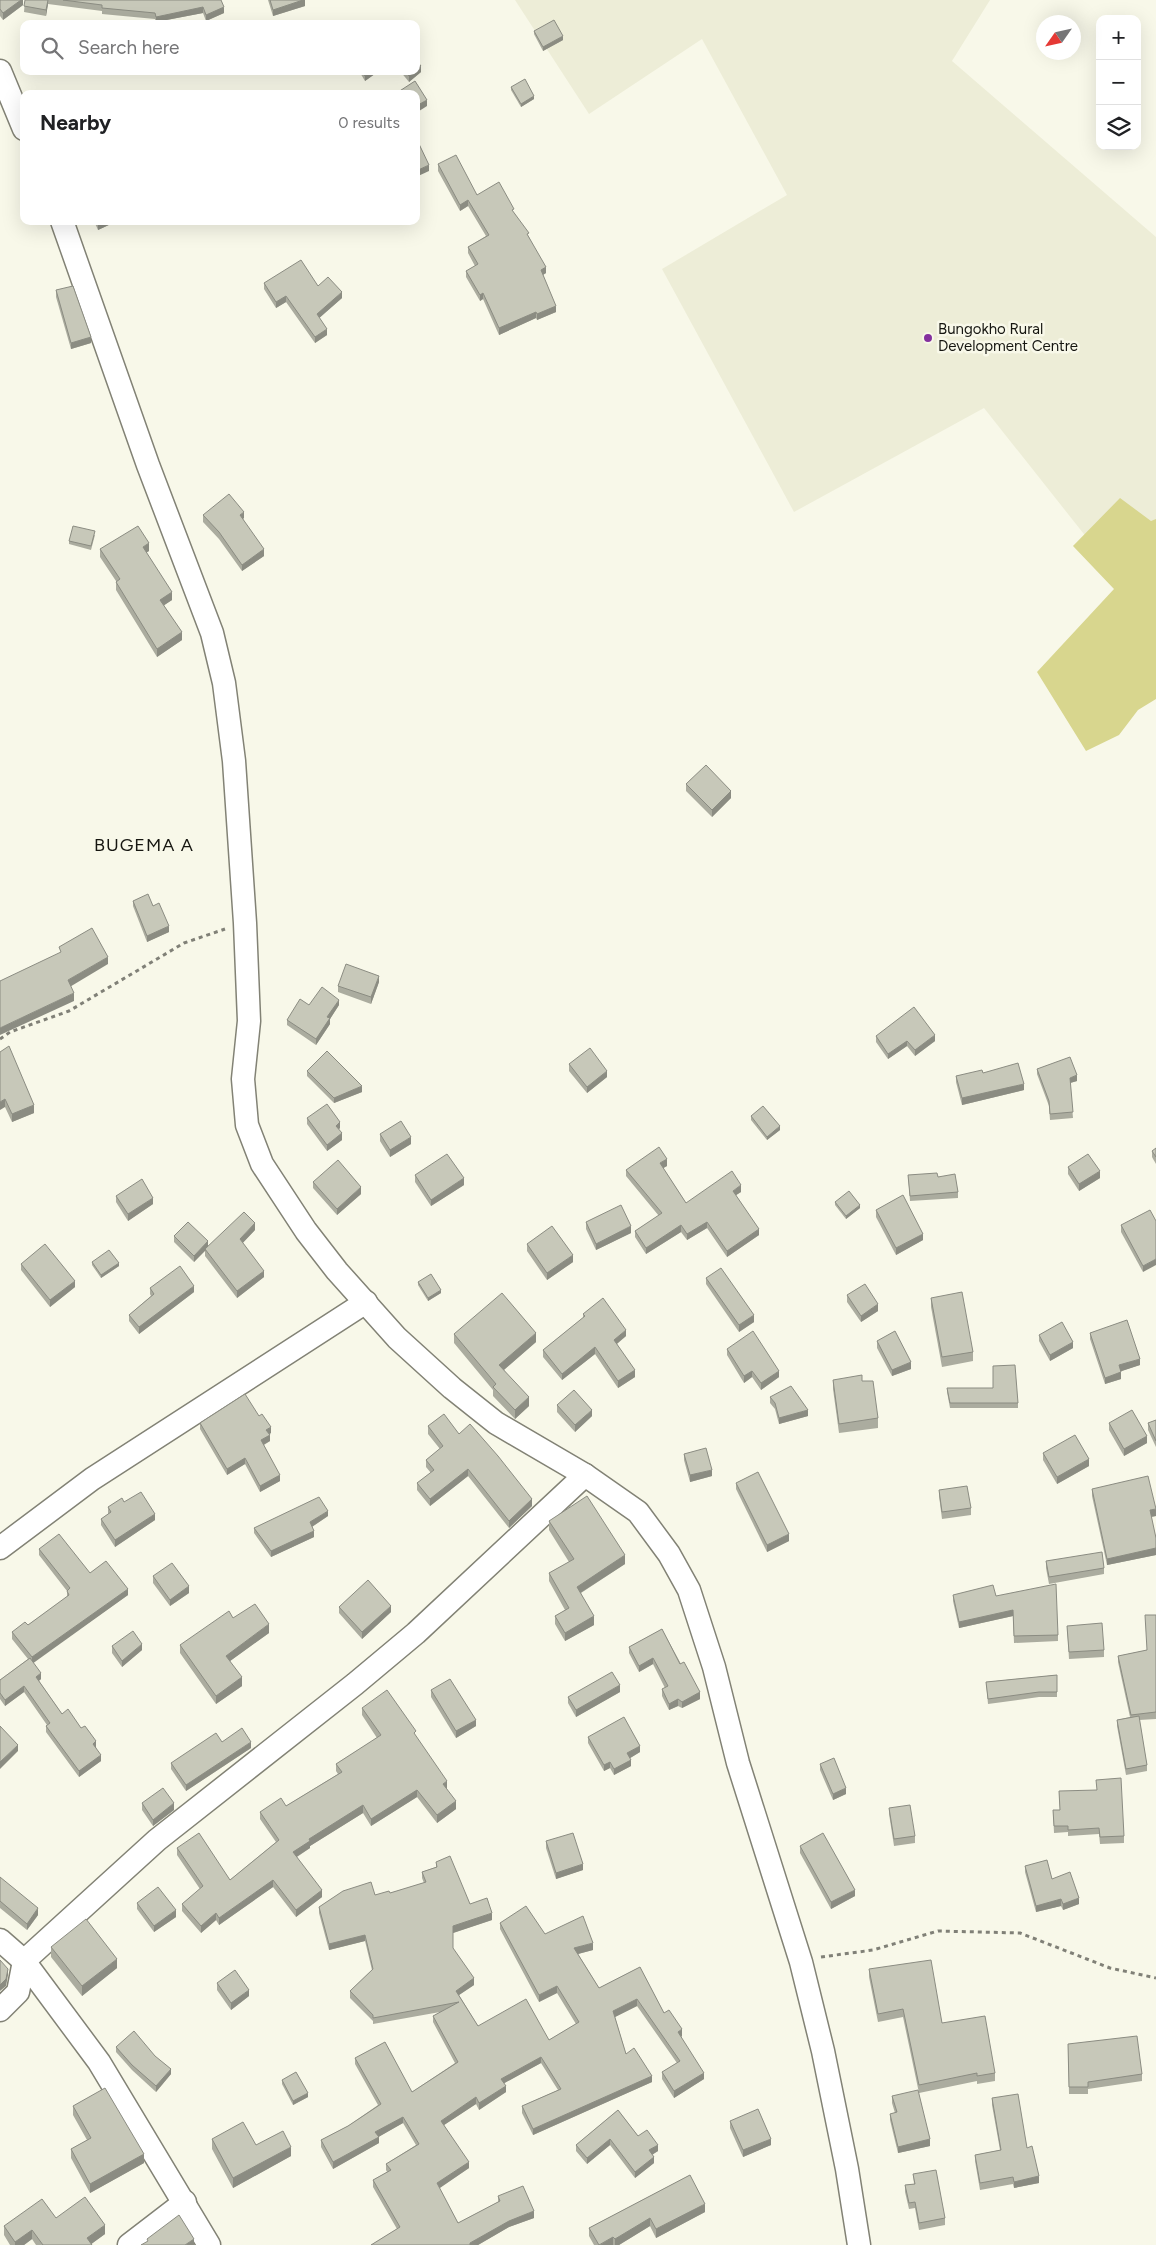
<!DOCTYPE html>
<html lang="en">
<head>
<meta charset="utf-8">
<style>
  :root { --surface:#fff; --page:#f2f2f2; --text:#202124; --muted:#757577; --line:#e0e0e0 }
  body { margin:0; font-family:Figtree,sans-serif; background:var(--page); color:var(--text) }
  .controls { position:absolute; right:15px; top:15px; display:grid; overflow:hidden; border-radius:10px; box-shadow:0 5px 20px #0002 }
  .controls button { width:45px; height:45px; display:grid; place-items:center; padding:0; border:0; border-bottom:1px solid var(--line); background:var(--surface); color:var(--text); font:25px sans-serif }
  .compass { position:absolute; left:1036px; top:15px; width:45px; height:45px; border-radius:50%; background:var(--surface); box-shadow:0 5px 20px #0002; rotate:236deg }
  .list { margin:0; padding:0; list-style:none }
  h2 { display:flex; justify-content:space-between; align-items:center; height:65px; margin:0; padding:0 20px; font-size:21px }
  h2 small { font-size:16px; font-weight:400; color:var(--muted) }
  .icon { flex:none; width:28px; height:28px; fill:none; stroke:currentColor; stroke-width:2; stroke-linecap:round; stroke-linejoin:round }
  .map { position:relative; flex:none; width:1156px; height:2245px; overflow:hidden }
  .search { position:absolute; background:var(--surface); box-shadow:0 5px 20px #0002; left:20px; top:20px; width:400px; height:55px; display:flex; align-items:center; gap:12px; box-sizing:border-box; padding:0 18px; border-radius:10px; color:var(--muted); font-size:19px }
  .panel { position:absolute; background:var(--surface); box-shadow:0 5px 20px #0002; left:20px; top:90px; width:400px; height:135px; border-radius:10px }
  .map>svg:first-child { display:block }
</style>
</head>
<body>
<div class="map">
<svg width="1156" height="2245" viewBox="0 0 1156 2245">
  <rect width="100%" height="100%" fill="#f8f8e9"/>
  <polygon fill="#ededd7" points="515,0 990,0 952,61 1156,237 1156,625 984,408 794,512 662,269 787,195 702,39 589,114"/>
  <polygon fill="#d8d68e" points="1120,498 1151,521 1156,519 1156,699 1138,710 1119,735 1086,751 1037,672 1114,589 1073,546"/>
  <g fill="none" stroke-linecap="round" stroke-linejoin="round">
    <g stroke="#828275" stroke-width="25">
      <g id="minor">
        <polyline points="0,71 24,129"/>
        <polyline points="62,221 148,465 212,633 224,683 234,761 245,923 249,1021 243,1079 247,1125 262,1164 306,1231 337,1271 397,1338 452,1388 496,1423 585,1475 638,1512 669,1554 689,1590 714,1667 738,1763 801,1962 823,2051 847,2169 859,2245"/>
        <polyline points="0,1548 92,1479 366,1302"/>
        <polyline points="0,1940 24,1961 99,2062 209,2245"/>
        <polyline points="0,2010 18,1992 24,1961 157,1840 355,1684 416,1633 585,1475"/>
        <polyline points="129,2245 185,2202"/>
      </g>
    </g>
    <g stroke="#808077" stroke-width="3" stroke-dasharray="4 4" stroke-linecap="butt">
      <polyline points="0,1039 10,1032 69,1011 184,943 225,929"/>
      <polyline points="821,1957 873,1950 938,1931 1020,1933 1110,1968 1156,1978"/>
    </g>
    <use href="#minor" stroke="#fff" stroke-width="22"/>
  </g>
  <g fill="#abac9f">
    <polygon points="0,0 23,0 23,5 3,20 0,16"/>
    <polygon points="25,0 221,0 224,13 206,21 203,13 156,22 155,19 102,14 102,11 48,4 46,16 24,12"/>
    <polygon points="268,0 305,0 305,6 273,16"/>
    <polygon points="534,31 563,40 543,51 534,34"/>
    <polygon points="359,71 379,71 365,81"/>
    <polygon points="400,71 416,71 421,72 409,82"/>
    <polygon points="511,87 534,99 521,107 511,90"/>
    <polygon points="438,164 477,195 514,213 529,237 546,273 543,275 556,312 537,320 536,318 499,335 483,299 480,301 466,277 466,271 475,266 468,253 468,247 486,236 468,206 460,211 438,171"/>
    <polygon points="94,221 113,221 113,223 98,230"/>
    <polygon points="264,283 318,286 342,298 319,318 327,335 315,343 286,302 276,308 264,289"/>
    <polygon points="56,290 91,343 71,349 56,297"/>
    <polygon points="203,515 244,518 243,519 264,556 242,571 219,539 203,522"/>
    <polygon points="95,535 91,550 69,544 69,541"/>
    <polygon points="100,549 149,551 146,552 172,600 164,605 182,640 157,657 116,590 116,581 100,557"/>
    <polygon points="686,784 731,798 712,817 686,791"/>
    <polygon points="133,901 153,906 169,932 147,942 133,906"/>
    <polygon points="379,982 371,1004 338,992 338,986"/>
    <polygon points="309,1005 339,1005 330,1019 330,1024 316,1045 287,1025 287,1020"/>
    <polygon points="876,1036 935,1041 915,1056 907,1046 888,1059 876,1042"/>
    <polygon points="0,1052 34,1113 12,1122 5,1107"/>
    <polygon points="569,1064 607,1077 587,1093 569,1071"/>
    <polygon points="1037,1069 1077,1081 1070,1083 1073,1118 1050,1120 1049,1106 1037,1074"/>
    <polygon points="307,1071 362,1092 334,1103 307,1076"/>
    <polygon points="983,1073 1024,1090 962,1105 956,1082 956,1076"/>
    <polygon points="751,1116 780,1130 767,1140 751,1120"/>
    <polygon points="307,1118 340,1128 339,1129 342,1140 327,1151 307,1124"/>
    <polygon points="380,1134 411,1144 390,1157 380,1141"/>
    <polygon points="1156,1148 1156,1164 1152,1157 1152,1151"/>
    <polygon points="667,1166 663,1168 686,1203 741,1192 736,1195 759,1235 727,1257 707,1228 687,1240 681,1232 646,1254 635,1237 635,1231 659,1216 626,1176 626,1170"/>
    <polygon points="1068,1167 1100,1178 1079,1191 1068,1174"/>
    <polygon points="415,1175 464,1185 431,1206 415,1182"/>
    <polygon points="908,1175 938,1177 958,1192 958,1198 910,1201"/>
    <polygon points="313,1182 361,1194 337,1215 313,1188"/>
    <polygon points="116,1196 153,1204 128,1221 116,1202"/>
    <polygon points="835,1202 860,1208 846,1219 835,1205"/>
    <polygon points="876,1210 923,1240 896,1255 876,1217"/>
    <polygon points="1156,1221 1143,1272 1121,1232 1121,1225"/>
    <polygon points="586,1222 631,1233 596,1250 586,1229"/>
    <polygon points="255,1230 242,1243 264,1277 237,1298 205,1256 205,1250 194,1262 174,1242 174,1236 208,1247"/>
    <polygon points="527,1244 573,1262 547,1280 527,1251"/>
    <polygon points="92,1262 119,1266 101,1278 92,1265"/>
    <polygon points="21,1264 75,1287 50,1307 21,1270"/>
    <polygon points="706,1278 754,1322 739,1332 706,1284"/>
    <polygon points="418,1282 441,1293 428,1301 418,1285"/>
    <polygon points="150,1288 194,1292 139,1334 129,1321 129,1315 151,1296 150,1294"/>
    <polygon points="847,1295 878,1311 861,1322 847,1302"/>
    <polygon points="931,1298 973,1352 973,1361 942,1367 931,1307"/>
    <polygon points="583,1314 626,1336 617,1344 635,1377 618,1388 595,1354 562,1380 543,1357 543,1350 583,1318"/>
    <polygon points="1090,1333 1140,1365 1121,1371 1121,1379 1105,1384 1090,1339"/>
    <polygon points="454,1334 536,1342 504,1370 529,1406 515,1419 493,1396 493,1390 454,1343"/>
    <polygon points="1039,1335 1073,1348 1050,1361 1039,1341"/>
    <polygon points="877,1341 911,1369 892,1376 877,1348"/>
    <polygon points="727,1349 779,1377 761,1390 752,1377 744,1383 727,1355"/>
    <polygon points="833,1380 862,1381 878,1418 878,1428 839,1433 833,1389"/>
    <polygon points="947,1388 1018,1403 1018,1408 950,1408 947,1392"/>
    <polygon points="770,1397 808,1416 779,1424 775,1409 770,1403"/>
    <polygon points="557,1405 592,1416 575,1432 557,1412"/>
    <polygon points="259,1416 271,1433 269,1434 270,1441 264,1445 280,1481 260,1492 245,1464 227,1475 200,1429 200,1423"/>
    <polygon points="1156,1420 1156,1447 1148,1430 1148,1423"/>
    <polygon points="1109,1423 1147,1443 1124,1456 1109,1430"/>
    <polygon points="428,1426 459,1434 532,1506 509,1528 468,1476 430,1506 417,1490 417,1483 431,1473 426,1467 426,1460 440,1449 428,1434"/>
    <polygon points="1043,1453 1089,1466 1057,1484 1043,1460"/>
    <polygon points="684,1454 712,1476 690,1482 684,1460"/>
    <polygon points="736,1483 789,1541 767,1552 736,1489"/>
    <polygon points="1092,1489 1156,1516 1151,1517 1156,1538 1156,1555 1107,1565 1092,1496"/>
    <polygon points="939,1490 971,1508 971,1515 942,1519 939,1496"/>
    <polygon points="124,1502 155,1520 115,1547 101,1525 101,1519 108,1514 108,1507"/>
    <polygon points="328,1516 312,1527 314,1537 271,1557 254,1533 254,1528"/>
    <polygon points="549,1521 625,1564 581,1593 594,1625 565,1641 555,1624 555,1616 565,1610 549,1581 549,1573 569,1562 549,1530"/>
    <polygon points="39,1549 90,1573 128,1595 33,1662 41,1679 39,1681 62,1714 96,1747 101,1761 79,1777 46,1732 46,1726 47,1725 24,1692 5,1706 0,1699 0,1680 28,1659 12,1639 12,1632 28,1625 67,1597 67,1591 39,1555"/>
    <polygon points="1046,1561 1104,1568 1104,1574 1049,1584 1046,1568"/>
    <polygon points="153,1576 189,1593 170,1606 153,1583"/>
    <polygon points="953,1595 996,1596 1058,1635 1058,1641 1014,1643 1013,1616 959,1628 953,1601"/>
    <polygon points="339,1607 391,1612 362,1639 339,1613"/>
    <polygon points="1156,1615 1156,1719 1139,1720 1147,1765 1147,1771 1126,1775 1117,1726 1117,1720 1130,1717 1118,1662 1118,1656 1147,1650"/>
    <polygon points="233,1618 269,1633 230,1661 242,1686 216,1704 180,1653 180,1645"/>
    <polygon points="1067,1626 1104,1650 1104,1657 1069,1659"/>
    <polygon points="662,1629 700,1699 682,1708 678,1706 669,1710 662,1696 662,1689 665,1688 653,1664 639,1672 629,1653 629,1647"/>
    <polygon points="112,1646 142,1650 122,1667 112,1653"/>
    <polygon points="1057,1675 1057,1697 1039,1697 988,1704 986,1682"/>
    <polygon points="431,1690 476,1726 456,1738 431,1697"/>
    <polygon points="620,1692 576,1717 568,1703 568,1697"/>
    <polygon points="362,1708 416,1736 447,1789 456,1809 437,1823 417,1797 371,1826 363,1813 310,1846 310,1848 297,1857 322,1897 296,1917 273,1887 219,1925 216,1920 201,1933 182,1911 182,1904 200,1889 177,1855 177,1848 230,1880 276,1842 260,1819 260,1812 286,1806 338,1774 336,1771 336,1764 377,1738 362,1715"/>
    <polygon points="588,1737 640,1752 630,1758 631,1766 614,1775 610,1768 604,1771 588,1743"/>
    <polygon points="251,1748 186,1791 171,1769 171,1763"/>
    <polygon points="820,1764 846,1794 833,1800 820,1770"/>
    <polygon points="1059,1791 1124,1836 1124,1843 1100,1844 1099,1834 1068,1836 1068,1832 1054,1833 1053,1810 1060,1810"/>
    <polygon points="142,1803 174,1810 153,1826 142,1810"/>
    <polygon points="889,1808 915,1836 915,1843 894,1846 889,1814"/>
    <polygon points="546,1841 583,1870 556,1879 546,1848"/>
    <polygon points="800,1846 855,1896 831,1909 800,1853"/>
    <polygon points="436,1862 470,1904 492,1920 453,1933 453,1948 474,1985 459,1995 478,2026 549,2040 576,2024 557,1993 539,2002 500,1929 500,1923 545,1934 593,1950 578,1954 599,1988 640,1967 664,2013 682,2036 681,2037 704,2079 674,2098 662,2079 662,2072 677,2063 637,2006 615,2017 626,2054 652,2082 533,2135 522,2113 522,2106 558,2090 541,2063 504,2083 506,2092 479,2110 476,2104 444,2125 469,2168 439,2188 458,2223 498,2202 498,2196 534,2218 509,2227 478,2245 371,2245 397,2229 373,2187 373,2180 387,2172 386,2170 386,2164 416,2145 403,2123 378,2137 379,2143 333,2169 321,2147 321,2140 348,2126 378,2105 355,2064 355,2058 412,2092 455,2063 433,2022 433,2016 440,2012 373,2024 373,2021 350,1998 350,1991 372,1970 365,1941 329,1950 319,1913 319,1907 375,1895 390,1893 424,1883 422,1878 422,1872 436,1867"/>
    <polygon points="1025,1866 1052,1879 1079,1904 1063,1910 1061,1906 1036,1912 1025,1872"/>
    <polygon points="0,1877 38,1915 27,1930 0,1908"/>
    <polygon points="137,1903 176,1917 154,1932 137,1909"/>
    <polygon points="51,1947 117,1968 82,1996 51,1957"/>
    <polygon points="869,1969 942,2023 995,2073 995,2081 977,2084 977,2081 919,2093 903,2017 878,2022 869,1977"/>
    <polygon points="217,1983 249,1996 231,2010 217,1990"/>
    <polygon points="1068,2044 1142,2074 1142,2081 1088,2089 1088,2094 1069,2094"/>
    <polygon points="116,2047 171,2074 156,2092 132,2070 116,2052"/>
    <polygon points="282,2080 308,2097 293,2105 282,2084"/>
    <polygon points="892,2096 930,2146 898,2153 890,2120 890,2114 895,2113 892,2103"/>
    <polygon points="992,2098 1027,2148 1039,2183 1014,2188 1013,2184 980,2190 975,2161 975,2155 1000,2150 992,2105"/>
    <polygon points="73,2106 144,2163 90,2193 71,2158 71,2149 87,2140 73,2115"/>
    <polygon points="618,2110 638,2136 658,2151 652,2154 654,2163 635,2178 610,2145 587,2164 576,2151 576,2145"/>
    <polygon points="730,2121 771,2145 743,2157 730,2128"/>
    <polygon points="212,2139 256,2145 291,2156 233,2188 212,2149"/>
    <polygon points="913,2174 945,2218 945,2225 919,2230 915,2208 909,2209 905,2192 905,2185 914,2184"/>
    <polygon points="690,2175 705,2212 656,2238 650,2226 619,2245 594,2245 589,2236 589,2228"/>
    <polygon points="56,2218 105,2234 91,2244 92,2245 36,2245 32,2239 24,2245 10,2245 4,2235 4,2226"/>
  </g>
  <g fill="#8b8c82">
    <polygon points="21,0 23,0 23,5 3,20 3,13"/>
    <polygon points="48,0 48,4 46,16 46,10"/>
    <polygon points="303,0 305,0 305,6 273,16 273,10"/>
    <polygon points="203,7 203,13 156,22 156,17"/>
    <polygon points="224,7 224,13 206,21 206,15"/>
    <polygon points="563,36 563,40 543,51 543,47"/>
    <polygon points="421,66 421,72 409,82 409,76 414,71 416,71 416,69"/>
    <polygon points="372,71 379,71 365,81 365,76"/>
    <polygon points="534,96 534,99 521,107 521,104"/>
    <polygon points="427,100 427,106 416,113 416,106"/>
    <polygon points="429,165 429,171 416,177 416,171"/>
    <polygon points="468,200 468,206 460,211 460,205"/>
    <polygon points="103,221 113,221 113,223 98,230 98,224"/>
    <polygon points="546,267 546,273 541,276 541,270"/>
    <polygon points="342,292 342,298 317,320 317,314"/>
    <polygon points="483,293 483,299 480,301 480,295"/>
    <polygon points="286,296 286,302 276,308 276,302"/>
    <polygon points="556,306 556,312 537,320 537,314"/>
    <polygon points="536,312 536,318 499,335 499,328"/>
    <polygon points="327,329 327,335 315,343 315,337"/>
    <polygon points="91,337 91,343 71,349 71,343"/>
    <polygon points="244,512 244,518 240,521 240,515"/>
    <polygon points="149,543 149,551 143,555 143,547"/>
    <polygon points="264,549 264,556 242,571 242,565"/>
    <polygon points="172,592 172,600 160,608 160,600"/>
    <polygon points="182,632 182,640 157,657 157,649"/>
    <polygon points="731,791 731,798 712,817 712,810"/>
    <polygon points="169,926 169,932 147,942 147,936"/>
    <polygon points="108,957 108,964 68,988 68,980"/>
    <polygon points="379,976 379,982 371,1004 371,997"/>
    <polygon points="74,993 74,1001 0,1035 0,1028"/>
    <polygon points="339,1000 339,1005 330,1019 330,1024 316,1045 316,1039 327,1017"/>
    <polygon points="935,1035 935,1041 915,1056 915,1050"/>
    <polygon points="907,1041 907,1046 888,1059 888,1054"/>
    <polygon points="607,1071 607,1077 587,1093 587,1087"/>
    <polygon points="1077,1075 1077,1081 1070,1083 1070,1078"/>
    <polygon points="1024,1084 1024,1090 962,1105 962,1098"/>
    <polygon points="362,1086 362,1092 334,1103 334,1098"/>
    <polygon points="5,1099 5,1107 0,1110 0,1102"/>
    <polygon points="34,1105 34,1113 12,1122 12,1114"/>
    <polygon points="340,1122 340,1128 336,1132 336,1126"/>
    <polygon points="780,1126 780,1130 767,1140 767,1137"/>
    <polygon points="342,1133 342,1140 327,1151 327,1145"/>
    <polygon points="411,1137 411,1144 390,1157 390,1150"/>
    <polygon points="667,1159 667,1166 660,1170 660,1163"/>
    <polygon points="1100,1171 1100,1178 1079,1191 1079,1184"/>
    <polygon points="464,1178 464,1185 431,1206 431,1200"/>
    <polygon points="741,1185 741,1192 733,1197 733,1191"/>
    <polygon points="361,1187 361,1194 337,1215 337,1209"/>
    <polygon points="153,1198 153,1204 128,1221 128,1214"/>
    <polygon points="860,1205 860,1208 846,1219 846,1216"/>
    <polygon points="707,1222 707,1228 687,1240 687,1234"/>
    <polygon points="255,1223 255,1230 240,1246 240,1239"/>
    <polygon points="681,1225 681,1232 646,1254 646,1248"/>
    <polygon points="631,1226 631,1233 596,1250 596,1244"/>
    <polygon points="759,1229 759,1235 727,1257 727,1251"/>
    <polygon points="923,1234 923,1240 896,1255 896,1248"/>
    <polygon points="208,1241 208,1248 194,1262 194,1256"/>
    <polygon points="573,1255 573,1262 547,1280 547,1273"/>
    <polygon points="1156,1259 1156,1265 1143,1272 1143,1266"/>
    <polygon points="119,1263 119,1266 101,1278 101,1275"/>
    <polygon points="264,1271 264,1277 237,1298 237,1291"/>
    <polygon points="75,1281 75,1287 50,1307 50,1300"/>
    <polygon points="194,1286 194,1292 139,1334 139,1327"/>
    <polygon points="441,1290 441,1293 428,1301 428,1298"/>
    <polygon points="878,1304 878,1311 861,1322 861,1316"/>
    <polygon points="754,1315 754,1322 739,1332 739,1325"/>
    <polygon points="626,1330 626,1336 614,1346 614,1340"/>
    <polygon points="536,1333 536,1342 499,1374 499,1365"/>
    <polygon points="1073,1342 1073,1348 1050,1361 1050,1355"/>
    <polygon points="595,1347 595,1354 562,1380 562,1374"/>
    <polygon points="1140,1359 1140,1365 1119,1372 1119,1365"/>
    <polygon points="911,1362 911,1369 892,1376 892,1370"/>
    <polygon points="635,1370 635,1377 618,1388 618,1381"/>
    <polygon points="752,1371 752,1377 744,1383 744,1376"/>
    <polygon points="779,1371 779,1377 761,1390 761,1383"/>
    <polygon points="1121,1372 1121,1379 1105,1384 1105,1378"/>
    <polygon points="529,1397 529,1406 515,1419 515,1410"/>
    <polygon points="592,1410 592,1416 575,1432 575,1425"/>
    <polygon points="808,1410 808,1416 779,1424 779,1418"/>
    <polygon points="271,1427 271,1433 266,1436 266,1430"/>
    <polygon points="270,1435 270,1441 261,1446 261,1440"/>
    <polygon points="1147,1436 1147,1443 1124,1456 1124,1449"/>
    <polygon points="245,1458 245,1464 227,1475 227,1469"/>
    <polygon points="1089,1459 1089,1466 1057,1484 1057,1477"/>
    <polygon points="468,1469 468,1476 430,1506 430,1499"/>
    <polygon points="712,1470 712,1476 690,1482 690,1475"/>
    <polygon points="280,1475 280,1481 260,1492 260,1486"/>
    <polygon points="532,1499 532,1506 509,1528 509,1521"/>
    <polygon points="1156,1509 1156,1516 1150,1517 1150,1510"/>
    <polygon points="328,1511 328,1516 310,1528 310,1522"/>
    <polygon points="155,1514 155,1520 115,1547 115,1540"/>
    <polygon points="314,1531 314,1537 271,1557 271,1551"/>
    <polygon points="789,1534 789,1541 767,1552 767,1545"/>
    <polygon points="1156,1548 1156,1555 1107,1565 1107,1559"/>
    <polygon points="625,1555 625,1564 577,1595 577,1587"/>
    <polygon points="189,1586 189,1593 170,1606 170,1600"/>
    <polygon points="128,1589 128,1595 32,1664 32,1657"/>
    <polygon points="391,1606 391,1612 362,1639 362,1632"/>
    <polygon points="1013,1610 1013,1616 959,1628 959,1622"/>
    <polygon points="594,1616 594,1625 565,1641 565,1633"/>
    <polygon points="269,1624 269,1633 226,1664 226,1656"/>
    <polygon points="142,1644 142,1650 122,1667 122,1661"/>
    <polygon points="653,1658 653,1664 639,1672 639,1666"/>
    <polygon points="41,1673 41,1679 36,1683 36,1677"/>
    <polygon points="242,1677 242,1686 216,1704 216,1696"/>
    <polygon points="620,1685 620,1692 576,1717 576,1710"/>
    <polygon points="24,1686 24,1692 5,1706 5,1700"/>
    <polygon points="700,1692 700,1699 682,1708 682,1702"/>
    <polygon points="678,1699 678,1706 669,1710 669,1704"/>
    <polygon points="476,1720 476,1726 456,1738 456,1731"/>
    <polygon points="96,1741 96,1747 93,1750 93,1744"/>
    <polygon points="251,1742 251,1748 186,1791 186,1785"/>
    <polygon points="18,1745 18,1751 0,1769 0,1762"/>
    <polygon points="640,1746 640,1752 627,1760 627,1753"/>
    <polygon points="101,1755 101,1761 79,1777 79,1771"/>
    <polygon points="631,1760 631,1766 614,1775 614,1769"/>
    <polygon points="610,1762 610,1768 604,1771 604,1765"/>
    <polygon points="447,1781 447,1789 443,1791 443,1784"/>
    <polygon points="846,1788 846,1794 833,1800 833,1794"/>
    <polygon points="417,1790 417,1797 371,1826 371,1819"/>
    <polygon points="456,1801 456,1809 437,1823 437,1815"/>
    <polygon points="174,1803 174,1810 153,1826 153,1820"/>
    <polygon points="363,1805 363,1813 310,1846 310,1848 293,1859 293,1852 309,1839"/>
    <polygon points="583,1864 583,1870 556,1879 556,1873"/>
    <polygon points="273,1880 273,1887 219,1925 219,1918"/>
    <polygon points="322,1890 322,1897 296,1917 296,1910"/>
    <polygon points="855,1890 855,1896 831,1909 831,1902"/>
    <polygon points="1079,1898 1079,1904 1063,1910 1063,1904"/>
    <polygon points="1061,1899 1061,1906 1036,1912 1036,1906"/>
    <polygon points="38,1908 38,1915 27,1930 27,1924"/>
    <polygon points="176,1910 176,1917 154,1932 154,1926"/>
    <polygon points="216,1913 216,1920 201,1933 201,1926"/>
    <polygon points="492,1913 492,1920 453,1933 453,1926"/>
    <polygon points="365,1935 365,1941 329,1950 329,1944"/>
    <polygon points="593,1943 593,1950 574,1955 574,1948"/>
    <polygon points="117,1959 117,1968 82,1996 82,1986"/>
    <polygon points="8,1969 8,1975 6,1986 0,1991 0,1985"/>
    <polygon points="474,1978 474,1985 456,1997 456,1991"/>
    <polygon points="557,1986 557,1993 539,2002 539,1995"/>
    <polygon points="249,1990 249,1996 231,2010 231,2003"/>
    <polygon points="637,1999 637,2006 613,2018 613,2011"/>
    <polygon points="682,2029 682,2036 678,2039 678,2032"/>
    <polygon points="541,2057 541,2063 501,2085 501,2079"/>
    <polygon points="171,2069 171,2074 156,2092 156,2086"/>
    <polygon points="704,2073 704,2079 674,2098 674,2091"/>
    <polygon points="652,2076 652,2082 533,2135 533,2129"/>
    <polygon points="506,2086 506,2092 479,2110 479,2103"/>
    <polygon points="308,2093 308,2097 293,2105 293,2101"/>
    <polygon points="476,2097 476,2104 441,2127 441,2121"/>
    <polygon points="403,2117 403,2123 375,2139 375,2132"/>
    <polygon points="379,2137 379,2143 333,2169 333,2162"/>
    <polygon points="610,2139 610,2145 587,2164 587,2158"/>
    <polygon points="771,2139 771,2145 743,2157 743,2150"/>
    <polygon points="930,2139 930,2146 898,2153 898,2147"/>
    <polygon points="658,2145 658,2151 649,2157 649,2150"/>
    <polygon points="291,2147 291,2156 233,2188 233,2178"/>
    <polygon points="144,2154 144,2163 90,2193 90,2184"/>
    <polygon points="654,2157 654,2163 635,2178 635,2172"/>
    <polygon points="469,2162 469,2168 437,2190 437,2183"/>
    <polygon points="1039,2176 1039,2183 1014,2188 1014,2182"/>
    <polygon points="705,2204 705,2212 656,2238 656,2229"/>
    <polygon points="534,2211 534,2218 509,2227 478,2245 470,2245 470,2243 509,2221"/>
    <polygon points="650,2218 650,2226 619,2245 615,2245 615,2239"/>
    <polygon points="105,2225 105,2234 90,2245 87,2238"/>
    <polygon points="32,2230 32,2239 24,2245 15,2245 15,2242"/>
    <polygon points="613,2237 613,2245 600,2245"/>
    <polygon points="194,2239 194,2245 185,2245"/>
  </g>
  <g fill="#c7c8b9" stroke="#8b8c82">
    <polygon points="0,0 21,0 3,13 0,9"/>
    <polygon points="25,0 48,0 46,10 24,6"/>
    <polygon points="63,0 221,0 224,7 206,15 203,7 156,17 155,13 102,8 102,5"/>
    <polygon points="270,0 303,0 273,10"/>
    <polygon points="554,20 563,36 543,47 534,31"/>
    <polygon points="416,60 421,66 416,69"/>
    <polygon points="362,71 372,71 365,76"/>
    <polygon points="405,71 414,71 409,76"/>
    <polygon points="525,79 534,96 521,104 511,87"/>
    <polygon points="415,81 427,100 416,106 416,94 395,94"/>
    <polygon points="419,144 429,165 416,171 416,146"/>
    <polygon points="456,155 477,195 499,182 514,209 512,210 529,233 527,234 546,267 541,270 556,306 537,314 536,312 499,328 483,293 480,295 466,271 478,264 468,247 489,235 468,200 460,205 438,164"/>
    <polygon points="96,221 103,221 98,224"/>
    <polygon points="301,260 318,286 328,277 342,292 317,314 327,329 315,337 286,296 276,302 264,283"/>
    <polygon points="73,286 91,337 71,343 56,290"/>
    <polygon points="229,494 244,512 240,515 264,549 242,565 219,532 203,515"/>
    <polygon points="73,526 95,531 91,546 69,541"/>
    <polygon points="138,526 149,543 143,547 172,592 160,600 182,632 157,649 116,582 120,579 100,549"/>
    <polygon points="706,765 731,791 712,810 686,784"/>
    <polygon points="148,894 153,906 159,903 169,926 147,936 133,901"/>
    <polygon points="92,928 108,957 68,980 74,993 0,1028 0,981 61,952 59,947"/>
    <polygon points="346,964 379,976 371,997 338,986"/>
    <polygon points="322,987 339,1000 327,1017 330,1018 316,1039 287,1020 300,999 309,1005"/>
    <polygon points="914,1007 935,1035 915,1050 907,1041 888,1054 876,1036"/>
    <polygon points="9,1046 34,1105 12,1114 5,1099 0,1102 0,1052"/>
    <polygon points="590,1048 607,1071 587,1087 569,1064"/>
    <polygon points="327,1051 362,1086 334,1098 307,1071"/>
    <polygon points="1070,1057 1077,1075 1070,1078 1073,1112 1050,1114 1049,1101 1037,1069"/>
    <polygon points="1018,1063 1024,1084 962,1098 956,1076 982,1070 983,1073"/>
    <polygon points="327,1104 340,1122 336,1126 342,1133 327,1145 307,1118"/>
    <polygon points="763,1106 780,1126 767,1137 751,1116"/>
    <polygon points="401,1121 411,1137 390,1150 380,1134"/>
    <polygon points="659,1147 667,1159 660,1163 686,1203 732,1171 741,1185 733,1191 759,1229 727,1251 707,1222 687,1234 681,1225 646,1248 635,1231 662,1213 626,1170"/>
    <polygon points="1156,1148 1156,1157 1152,1151"/>
    <polygon points="447,1154 464,1178 431,1200 415,1175"/>
    <polygon points="1088,1154 1100,1171 1079,1184 1068,1167"/>
    <polygon points="338,1160 361,1187 337,1209 313,1182"/>
    <polygon points="937,1173 938,1177 955,1174 958,1192 910,1196 908,1175"/>
    <polygon points="142,1179 153,1198 128,1214 116,1196"/>
    <polygon points="849,1191 860,1205 846,1216 835,1202"/>
    <polygon points="903,1195 923,1234 896,1248 876,1210"/>
    <polygon points="621,1205 631,1226 596,1244 586,1222"/>
    <polygon points="1150,1210 1156,1221 1156,1259 1143,1266 1121,1225"/>
    <polygon points="244,1212 255,1223 240,1239 264,1271 237,1291 205,1249"/>
    <polygon points="188,1222 208,1241 194,1256 174,1236"/>
    <polygon points="552,1226 573,1255 547,1273 527,1244"/>
    <polygon points="45,1244 75,1281 50,1300 21,1264"/>
    <polygon points="109,1250 119,1263 101,1275 92,1262"/>
    <polygon points="180,1266 194,1286 139,1327 129,1315 154,1294 150,1288"/>
    <polygon points="721,1268 754,1315 739,1325 706,1278"/>
    <polygon points="431,1274 441,1290 428,1298 418,1282"/>
    <polygon points="865,1284 878,1304 861,1316 847,1295"/>
    <polygon points="962,1292 973,1352 942,1357 931,1298"/>
    <polygon points="502,1293 536,1333 499,1365 529,1397 515,1410 493,1387 496,1384 454,1334"/>
    <polygon points="603,1298 626,1330 614,1340 635,1370 618,1381 595,1347 562,1374 543,1350 585,1316 583,1314"/>
    <polygon points="1127,1320 1140,1359 1119,1365 1121,1372 1105,1378 1090,1333"/>
    <polygon points="1062,1322 1073,1342 1050,1355 1039,1335"/>
    <polygon points="753,1331 779,1371 761,1383 752,1371 744,1376 727,1349"/>
    <polygon points="895,1331 911,1362 892,1370 877,1341"/>
    <polygon points="1015,1365 1018,1403 950,1403 947,1388 993,1388 993,1366"/>
    <polygon points="862,1375 862,1381 873,1381 878,1418 839,1424 833,1380"/>
    <polygon points="791,1386 808,1410 779,1418 775,1403 770,1397"/>
    <polygon points="574,1390 592,1410 575,1425 557,1405"/>
    <polygon points="245,1394 259,1416 262,1414 271,1427 266,1430 270,1435 261,1440 280,1475 260,1486 245,1458 227,1469 200,1423"/>
    <polygon points="1132,1410 1147,1436 1124,1449 1109,1423"/>
    <polygon points="444,1414 459,1434 470,1424 498,1456 532,1499 509,1521 468,1469 430,1499 417,1483 434,1470 426,1460 443,1446 428,1426"/>
    <polygon points="1156,1420 1156,1441 1148,1423"/>
    <polygon points="1075,1435 1089,1459 1057,1477 1043,1453"/>
    <polygon points="706,1448 712,1470 690,1475 684,1454"/>
    <polygon points="758,1472 789,1534 767,1545 736,1483"/>
    <polygon points="1148,1476 1156,1509 1150,1510 1156,1538 1156,1548 1107,1559 1092,1489"/>
    <polygon points="967,1486 971,1508 942,1512 939,1490"/>
    <polygon points="141,1492 155,1514 115,1540 101,1519 111,1512 108,1507 122,1498 124,1502"/>
    <polygon points="587,1496 625,1555 577,1587 594,1616 565,1633 555,1616 569,1608 549,1573 574,1559 549,1521"/>
    <polygon points="319,1497 328,1511 310,1522 314,1531 271,1551 254,1528"/>
    <polygon points="59,1534 90,1573 106,1561 128,1589 32,1657 12,1632 25,1622 28,1625 69,1595 67,1591 70,1588 39,1549"/>
    <polygon points="1102,1552 1104,1568 1049,1577 1046,1561"/>
    <polygon points="172,1563 189,1586 170,1600 153,1576"/>
    <polygon points="368,1580 391,1606 362,1632 339,1607"/>
    <polygon points="1056,1584 1058,1635 1014,1636 1013,1610 959,1622 953,1595 993,1585 996,1596"/>
    <polygon points="255,1604 269,1624 226,1656 242,1677 216,1696 180,1645 229,1611 233,1618"/>
    <polygon points="1145,1615 1156,1615 1156,1712 1131,1715 1118,1656 1147,1650"/>
    <polygon points="1102,1623 1104,1650 1069,1652 1067,1626"/>
    <polygon points="662,1629 680,1664 684,1662 700,1692 682,1702 678,1699 669,1704 662,1689 668,1686 653,1658 639,1666 629,1647"/>
    <polygon points="133,1631 142,1644 122,1661 112,1646"/>
    <polygon points="30,1658 41,1673 36,1677 62,1714 68,1709 81,1728 85,1726 96,1741 93,1744 101,1755 79,1771 46,1726 50,1723 24,1686 5,1700 0,1693 0,1680"/>
    <polygon points="612,1672 620,1685 576,1710 568,1697"/>
    <polygon points="1057,1675 1057,1692 1039,1692 988,1699 986,1682"/>
    <polygon points="450,1679 476,1720 456,1731 431,1690"/>
    <polygon points="387,1690 416,1731 414,1733 447,1781 443,1784 456,1801 437,1815 417,1790 371,1819 363,1805 309,1839 310,1841 293,1852 322,1890 296,1910 273,1880 219,1918 216,1913 201,1926 182,1904 203,1886 177,1848 199,1833 230,1880 279,1840 260,1812 281,1798 286,1806 342,1772 336,1764 381,1735 362,1708"/>
    <polygon points="1139,1716 1147,1765 1126,1769 1117,1720"/>
    <polygon points="624,1717 640,1746 627,1753 631,1760 614,1769 610,1762 604,1765 588,1737"/>
    <polygon points="0,1726 18,1745 0,1762"/>
    <polygon points="242,1728 251,1742 186,1785 171,1763 216,1733 222,1742"/>
    <polygon points="834,1758 846,1788 833,1794 820,1764"/>
    <polygon points="1121,1778 1124,1836 1100,1837 1099,1828 1068,1830 1068,1826 1054,1826 1053,1810 1060,1810 1059,1791 1097,1790 1096,1780"/>
    <polygon points="163,1788 174,1803 153,1820 142,1803"/>
    <polygon points="910,1805 915,1836 894,1839 889,1808"/>
    <polygon points="573,1833 583,1864 556,1873 546,1841"/>
    <polygon points="823,1833 855,1890 831,1902 800,1846"/>
    <polygon points="450,1856 470,1904 487,1898 492,1913 453,1926 453,1948 474,1978 456,1991 478,2026 526,1999 549,2040 579,2022 557,1986 539,1995 500,1923 526,1906 545,1934 583,1916 593,1943 574,1948 599,1988 640,1967 664,2013 669,2010 682,2029 678,2032 704,2073 674,2091 662,2072 680,2061 637,1999 613,2011 626,2054 634,2048 652,2076 533,2129 522,2106 561,2089 541,2057 501,2079 506,2086 479,2103 476,2097 441,2121 469,2162 437,2183 458,2223 500,2201 498,2196 523,2186 534,2211 509,2221 470,2243 470,2245 371,2245 400,2227 373,2180 391,2170 386,2164 419,2144 403,2117 375,2132 379,2137 333,2162 321,2140 348,2126 381,2104 355,2058 385,2042 412,2092 458,2062 433,2016 459,2002 373,2018 373,2015 350,1991 373,1969 365,1935 329,1944 319,1907 343,1891 371,1882 375,1895 389,1891 390,1893 426,1882 422,1872 437,1867 436,1862"/>
    <polygon points="1047,1860 1052,1879 1070,1872 1079,1898 1063,1904 1061,1899 1036,1906 1025,1866"/>
    <polygon points="0,1877 38,1908 27,1924 0,1901"/>
    <polygon points="158,1887 176,1910 154,1926 137,1903"/>
    <polygon points="86,1919 117,1959 82,1986 51,1947"/>
    <polygon points="0,1960 8,1969 6,1979 0,1985"/>
    <polygon points="931,1960 942,2023 985,2016 995,2073 977,2076 977,2073 919,2085 903,2009 878,2014 869,1969"/>
    <polygon points="235,1970 249,1990 231,2003 217,1983"/>
    <polygon points="134,2031 155,2056 171,2069 156,2086 132,2065 116,2047"/>
    <polygon points="1137,2036 1142,2074 1088,2082 1088,2087 1069,2087 1068,2044"/>
    <polygon points="296,2072 308,2093 293,2101 282,2080"/>
    <polygon points="105,2088 144,2154 90,2184 71,2149 91,2138 73,2106"/>
    <polygon points="918,2090 930,2139 898,2147 890,2114 897,2112 892,2096"/>
    <polygon points="1018,2094 1027,2148 1032,2146 1039,2176 1014,2182 1013,2177 980,2183 975,2155 1001,2150 992,2098"/>
    <polygon points="758,2109 771,2139 743,2150 730,2121"/>
    <polygon points="618,2110 638,2136 647,2130 658,2145 649,2150 654,2157 635,2172 610,2139 587,2158 576,2145"/>
    <polygon points="243,2122 256,2145 283,2131 291,2147 233,2178 212,2139"/>
    <polygon points="936,2170 945,2218 919,2223 915,2202 909,2203 905,2185 915,2184 913,2174"/>
    <polygon points="690,2175 705,2204 656,2229 650,2218 615,2239 613,2237 599,2245 589,2228"/>
    <polygon points="85,2197 105,2225 87,2238 92,2245 43,2245 32,2230 15,2242 4,2226 42,2199 56,2218"/>
    <polygon points="179,2215 194,2239 185,2245 141,2245 148,2241 147,2239"/>
  </g>
  <circle fill="#84309e" stroke="#f8f8e9" stroke-width="2" cx="928" cy="338" r="5"/>
  <g text-anchor="middle" dominant-baseline="central" stroke-width="5" stroke-linejoin="round" paint-order="stroke">
    <g font-size="15" fill="#161611" stroke="#f8f8e9" text-anchor="start">
      <text x="938" y="329">Bungokho Rural<tspan x="938" dy="17">Development Centre</tspan></text>
    </g>
    <g font-size="18" letter-spacing="1" fill="#161611" stroke="#f8f8e9">
      <text x="144" y="845">BUGEMA A</text>
    </g>
  </g>
</svg>
<div class="controls">
<button>+</button>
<button>−</button>
<button><svg class="icon" aria-label="layers" viewBox="0 0 24 24"><path d="M12 4l9 5-9 5-9-5zM3 14l9 5 9-5"/></svg></button>
</div>
<svg class="compass" viewBox="-18 -18 36 36"><path d="M0-13l5 13h-10z" fill="#e53935"/><path d="M0 13l5-13h-10z" fill="#757577"/></svg>
<div class="search"><svg class="icon" aria-label="search" viewBox="0 0 24 24"><circle cx="10" cy="10" r="6"/><path d="M15 15l6 6"/></svg>Search here</div>
<section class="panel">
<h2>Nearby<small>0 results</small></h2>
<ul class="list">
</ul>
</section>
</div>
</body>
</html>
